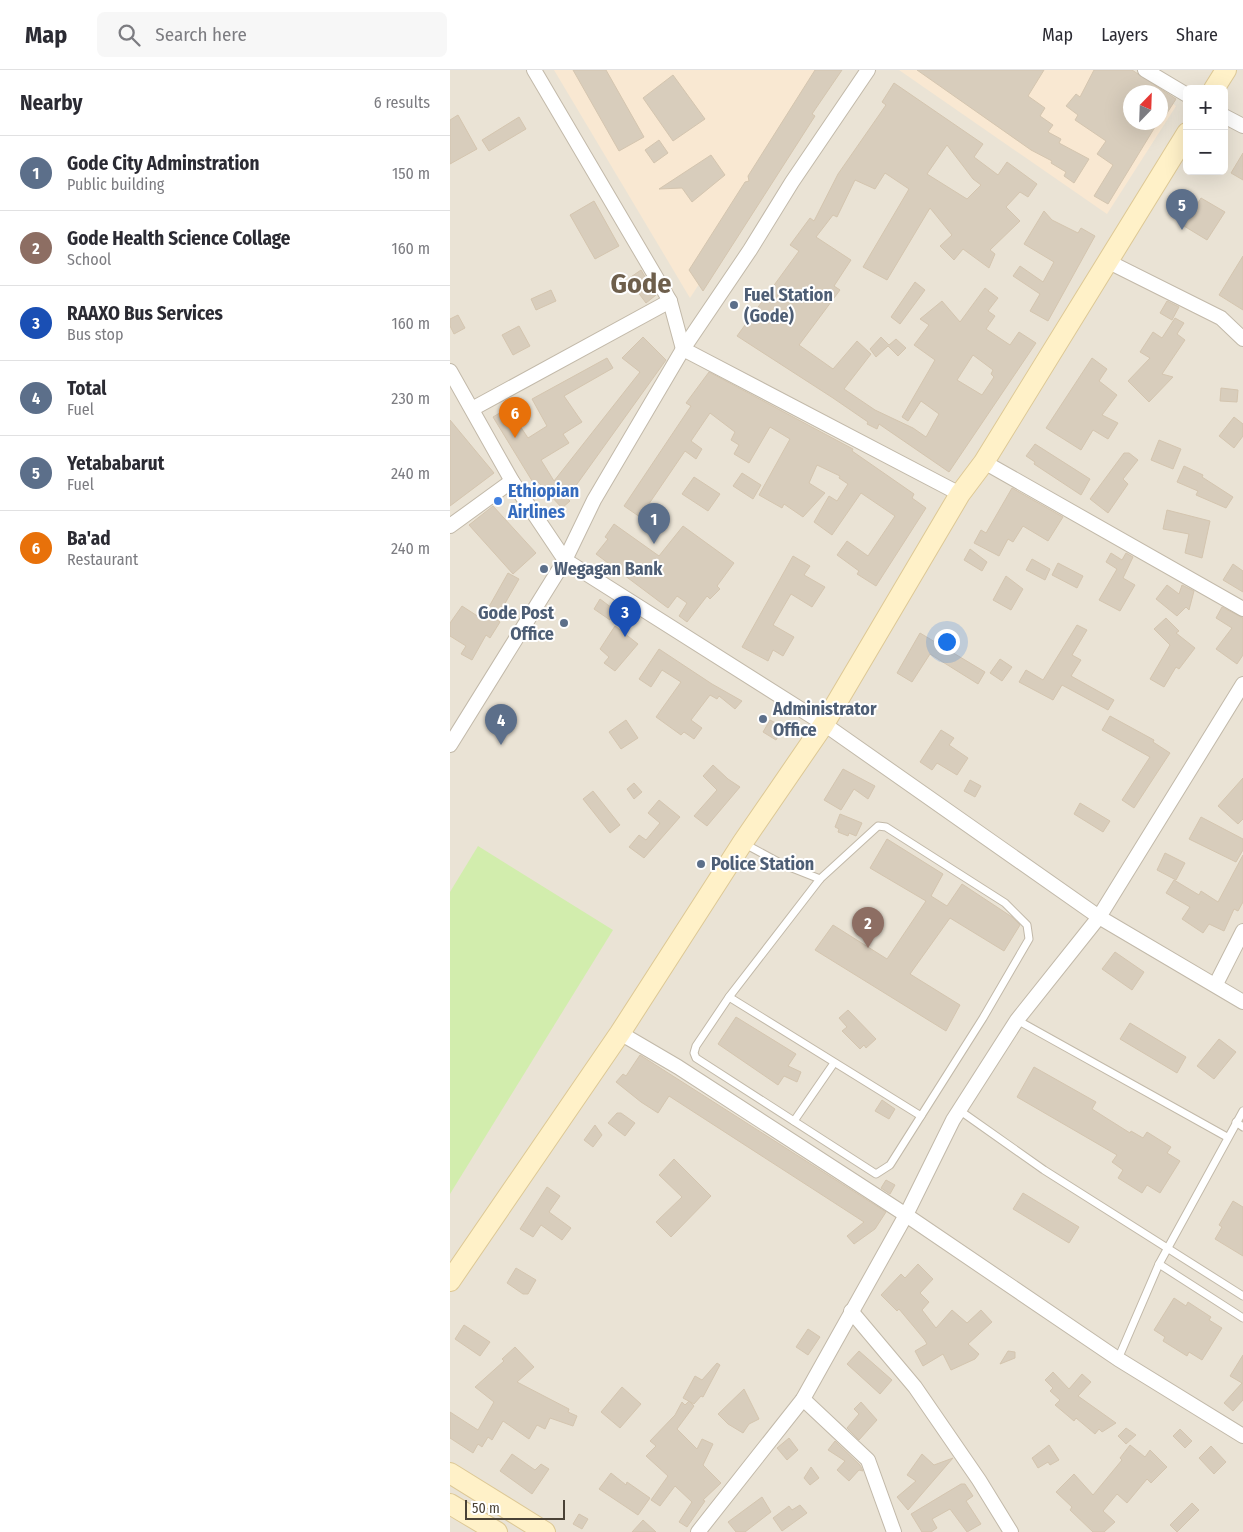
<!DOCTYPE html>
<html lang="en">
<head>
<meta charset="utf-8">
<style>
  :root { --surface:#fff; --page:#f7f7f7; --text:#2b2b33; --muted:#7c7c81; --line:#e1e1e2; --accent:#ff3415 }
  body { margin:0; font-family:"Fira Sans Condensed",sans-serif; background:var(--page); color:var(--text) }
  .controls { position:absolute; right:15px; top:15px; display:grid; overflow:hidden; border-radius:8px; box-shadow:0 5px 20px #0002 }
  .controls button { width:45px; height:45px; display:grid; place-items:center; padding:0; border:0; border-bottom:1px solid var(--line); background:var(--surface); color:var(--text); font:25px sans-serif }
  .compass { position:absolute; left:673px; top:15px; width:45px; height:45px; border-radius:50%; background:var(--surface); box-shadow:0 5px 20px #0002; rotate:23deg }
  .scale { position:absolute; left:15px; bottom:12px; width:100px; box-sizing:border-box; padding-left:5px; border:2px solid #4a4236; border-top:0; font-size:14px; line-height:18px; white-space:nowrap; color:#4a4236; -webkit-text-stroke:4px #fff; paint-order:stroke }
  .you { position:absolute; left:496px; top:571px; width:18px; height:18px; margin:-12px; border:4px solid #fff; border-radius:50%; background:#1a73e8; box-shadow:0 0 0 8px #1a73e833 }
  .badge { display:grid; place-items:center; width:32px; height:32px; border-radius:50%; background:var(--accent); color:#fff; font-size:16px; font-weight:700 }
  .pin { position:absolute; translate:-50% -41px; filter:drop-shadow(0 1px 2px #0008) }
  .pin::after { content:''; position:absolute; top:26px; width:18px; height:15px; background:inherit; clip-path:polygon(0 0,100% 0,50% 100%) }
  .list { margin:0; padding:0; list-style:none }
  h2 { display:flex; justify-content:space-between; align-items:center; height:65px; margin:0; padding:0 20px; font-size:21px }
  h2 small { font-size:16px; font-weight:400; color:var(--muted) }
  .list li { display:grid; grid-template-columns:32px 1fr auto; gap:15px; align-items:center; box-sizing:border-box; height:75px; padding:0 20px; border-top:1px solid var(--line) }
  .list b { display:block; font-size:19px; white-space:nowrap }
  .list p { margin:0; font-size:16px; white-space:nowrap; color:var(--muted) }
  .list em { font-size:16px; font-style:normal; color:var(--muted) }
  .icon { flex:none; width:28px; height:28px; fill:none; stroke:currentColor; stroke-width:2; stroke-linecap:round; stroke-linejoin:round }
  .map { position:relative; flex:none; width:793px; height:1462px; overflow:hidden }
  header { display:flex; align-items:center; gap:30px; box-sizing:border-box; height:70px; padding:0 25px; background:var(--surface); border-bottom:1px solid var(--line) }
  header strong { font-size:24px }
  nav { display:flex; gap:28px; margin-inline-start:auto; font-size:18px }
  .search { width:350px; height:45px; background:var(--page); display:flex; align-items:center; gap:12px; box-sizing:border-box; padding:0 18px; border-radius:8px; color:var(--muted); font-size:19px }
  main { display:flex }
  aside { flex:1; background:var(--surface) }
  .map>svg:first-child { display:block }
</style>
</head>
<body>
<header>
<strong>Map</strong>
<div class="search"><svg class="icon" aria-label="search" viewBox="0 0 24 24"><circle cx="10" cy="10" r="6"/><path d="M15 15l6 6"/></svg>Search here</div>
<nav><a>Map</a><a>Layers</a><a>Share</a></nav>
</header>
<main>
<aside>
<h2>Nearby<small>6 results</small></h2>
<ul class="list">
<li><span class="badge" style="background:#5c6f8a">1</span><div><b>Gode City Adminstration</b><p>Public building</p></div><em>150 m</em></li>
<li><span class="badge" style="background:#8d6e63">2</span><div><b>Gode Health Science Collage</b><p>School</p></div><em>160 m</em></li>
<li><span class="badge" style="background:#1a4fb4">3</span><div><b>RAAXO Bus Services</b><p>Bus stop</p></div><em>160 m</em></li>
<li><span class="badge" style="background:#5c6f8a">4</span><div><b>Total</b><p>Fuel</p></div><em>230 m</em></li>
<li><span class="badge" style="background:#5c6f8a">5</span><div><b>Yetababarut</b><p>Fuel</p></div><em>240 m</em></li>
<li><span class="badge" style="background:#e8710a">6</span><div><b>Ba'ad</b><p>Restaurant</p></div><em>240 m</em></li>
</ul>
</aside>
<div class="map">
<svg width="793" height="1462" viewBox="0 0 793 1462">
  <rect width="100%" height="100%" fill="#f5f1e8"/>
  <path fill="#eae3d5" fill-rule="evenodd" d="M0,0H793V1462H0ZM737,19H774V101H737ZM680,22H710V52H680Z"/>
  <g fill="#f9e8d2">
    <polygon points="104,0 389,0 240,228"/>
    <polygon points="449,0 669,0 705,22 680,22 680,52 710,52 711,26 726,36 657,144"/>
  </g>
  <polygon fill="#d2edad" points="28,776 163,860 0,1124 0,822"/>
  <g fill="#d8cdbc" stroke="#d4c5af" fill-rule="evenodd">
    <polygon points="123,0 156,0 194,67 169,81"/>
    <polygon points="365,0 392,0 362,44 365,46 253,221 239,200 295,112 299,111 298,106"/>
    <polygon points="467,0 594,0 578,26 595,38 590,46 603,55 598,62 611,69 609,73 639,89 624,113 614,106 616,102 601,93 602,91 581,80"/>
    <polygon points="644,0 682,0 726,29 710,54 710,22 680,22 680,52 708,52 658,134 644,126 663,95 647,84 656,71 625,50 628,45 616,36 626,24 630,27"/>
    <polygon points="223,5 255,49 223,71 193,28"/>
    <path d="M444,13L533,74L524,87L548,105L557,92L587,114L578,127L570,122L556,137L570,151L540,180L545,184L539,198L513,179L504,190L490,176L502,165L480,138L437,210L413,197L459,119L435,103L425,119L405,110L387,147L383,145L366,167L401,190L384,216L390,220L349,275L383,299L407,271L421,284L394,319L425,340L463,358L476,367L489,344L471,331L458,351L452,347L485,290L464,275L479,255L470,249L492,231L510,252L535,218L548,228L538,241L545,246L536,259L560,275L569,262L586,273L499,402L429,354L427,359L417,354L418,352L383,328L287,266L349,181L340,175L360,148L364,151L388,104L436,35L432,32ZM497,75L523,109L531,115L517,129L477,104ZM523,285L543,300L541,304L544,307L532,325L507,310Z"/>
    <polygon points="8,45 27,79 0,94 0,50"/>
    <polygon points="69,47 76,59 39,81 32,70"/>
    <polygon points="209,70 218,83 204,93 195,80"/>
    <polygon points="793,83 793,110 781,103"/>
    <polygon points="261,85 275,105 242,132 232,118 209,119"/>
    <polygon points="751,128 775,142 757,170 734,156"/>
    <polygon points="144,131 169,176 145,189 120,145"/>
    <polygon points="594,141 602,150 628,163 631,158 645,166 598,251 580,241 590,224 563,206 570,196 593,212 604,192 574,174"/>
    <polygon points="793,186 793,240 769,225"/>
    <polygon points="191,200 206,225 196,233 178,209"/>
    <polygon points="465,212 475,220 450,254 441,247"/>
    <polygon points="101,220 106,231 86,240 81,229"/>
    <polygon points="717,231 729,237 722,250 710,243"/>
    <polygon points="8,245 15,258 4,264 0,256 0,249"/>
    <polygon points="725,248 734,253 727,264 735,270 712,304 723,307 699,332 678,311 700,288 690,282 703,262 712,268"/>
    <polygon points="69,256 80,276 63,285 52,265"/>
    <polygon points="193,267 216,290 117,428 120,431 112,438 88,412 84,414 43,347 58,338 78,368 97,356 82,329 157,288 163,298 114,326 132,352 113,364 119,373 91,390 104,411 190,302 172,288"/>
    <polygon points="431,267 439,275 446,269 456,278 448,286 438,276 426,287 420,279"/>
    <polygon points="642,288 657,299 649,311 667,325 652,345 668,353 658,369 643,360 631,380 596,358"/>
    <polygon points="259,302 403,379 402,381 464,424 462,428 476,438 426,516 407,504 409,501 387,485 397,471 418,486 445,446 411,423 382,465 364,452 379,426 387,431 398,414 389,408 390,406 367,395 359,413 375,423 353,447 334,434 332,438 309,425 340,369 320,357 299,393 284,384 289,375 281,370 285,362 260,343 241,371 252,379 246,389 235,381 190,447 174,436 241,336 236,333"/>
    <polygon points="771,318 788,320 787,332 770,331"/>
    <polygon points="784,347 793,354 793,366 784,378 769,366"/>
    <polygon points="0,350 44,403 0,436"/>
    <polygon points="709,370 731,379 723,399 701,390"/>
    <polygon points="585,374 640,409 631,425 584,394 585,392 576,386"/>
    <polygon points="674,383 679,383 688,390 673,409 678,414 658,443 640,429"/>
    <polygon points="734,396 753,405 752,407 783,427 776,438 746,425 748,421 727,412"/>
    <polygon points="292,403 311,415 303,429 283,416"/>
    <polygon points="244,407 270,424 258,441 232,424"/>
    <polygon points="562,418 613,447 598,471 573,456 563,472 558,469 549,486 524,473 531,460 536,463"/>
    <polygon points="43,436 86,483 63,504 19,455"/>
    <polygon points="717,440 760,451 752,488 735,483 739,464 713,459"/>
    <polygon points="164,454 209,486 233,456 284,493 267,516 270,519 260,529 257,526 237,552 229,546 237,533 227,526 218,538 146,484 158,469 155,467"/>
    <polygon points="520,479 537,492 532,501 514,490"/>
    <polygon points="661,483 672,490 676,483 683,487 673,508 685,515 670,541 649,530 667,499 656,492"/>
    <polygon points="343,486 360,496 354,505 375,517 362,537 341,524 323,555 344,567 333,586 323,580 318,591 292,577"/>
    <polygon points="582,489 600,499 595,510 576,500"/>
    <polygon points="608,493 633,506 627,518 602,505"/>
    <polygon points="783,494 793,501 793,522 773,510"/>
    <polygon points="58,503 69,509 46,549 50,552 40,568 36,565 22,590 11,584 16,576 0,566 0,553 12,536 32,549"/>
    <polygon points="556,506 573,519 561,540 543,530"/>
    <polygon points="717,515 729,524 732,515 744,521 739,540 736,537 727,546 706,529"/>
    <polygon points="150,529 166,541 160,550 144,539"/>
    <polygon points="772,537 793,548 793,585 787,594 766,579 782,558 766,548"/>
    <polygon points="716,548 729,561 726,563 745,578 729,599 726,597 714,617 700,609 720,575 704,559"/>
    <polygon points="627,555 637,560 622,585 631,590 621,606 664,630 658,640 612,615 603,630 569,612 576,600 593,610"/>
    <polygon points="165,556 188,574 165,601 154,593 159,587 150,579"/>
    <polygon points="470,563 535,602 528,614 480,584 462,612 447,603"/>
    <polygon points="209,579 262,614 292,631 285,639 269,626 267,629 260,625 241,650 252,658 244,669 234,662 231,665 206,647 231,612 212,600 201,617 189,609"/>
    <polygon points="550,589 562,597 552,611 540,603"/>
    <polygon points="660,646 704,670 703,672 720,683 684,738 672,730 700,687 652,660"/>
    <polygon points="176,650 188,668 171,679 159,662"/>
    <polygon points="320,650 333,657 326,670 313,662"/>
    <polygon points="491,660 504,668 499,675 518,688 507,705 487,693 482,700 470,692"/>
    <polygon points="263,695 278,709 290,717 257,756 244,746 267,720 253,706"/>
    <polygon points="393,699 425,716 418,729 404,719 391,740 374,730"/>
    <polygon points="793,708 793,749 788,754 768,736"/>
    <polygon points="520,710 531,716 525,727 514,721"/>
    <polygon points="184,713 192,722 184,729 177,719"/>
    <polygon points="143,721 170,755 160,763 133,729"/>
    <polygon points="209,730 230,747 194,788 179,777 189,765 196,770 210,753 198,743"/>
    <polygon points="630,733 660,751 653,762 624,744"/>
    <polygon points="390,744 412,753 406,766 399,763 398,766 388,762 389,759 385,757"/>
    <polygon points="751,747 793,769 793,780 786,792 739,769"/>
    <polygon points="437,769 493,804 481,826 497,836 512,814 562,847 570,855 554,881 500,848 460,904 510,935 496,961 365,880 383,855 437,889 476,831 420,798"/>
    <polygon points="715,783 735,793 726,810 707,800"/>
    <polygon points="793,785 793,832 788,841 784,839 774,861 759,854 753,863 732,849 740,837 716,823 724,810 749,825 751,821 768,832"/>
    <polygon points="665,882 694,902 682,920 652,899"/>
    <polygon points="398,940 426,969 416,978 414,975 410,979 392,961 397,957 389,948"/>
    <polygon points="286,947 346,984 338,996 351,1002 347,1012 334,1006 328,1015 268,974"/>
    <polygon points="680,953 736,987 727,1003 670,969"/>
    <polygon points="769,969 786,982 764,1009 747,996"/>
    <polygon points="190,985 436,1142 425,1159 404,1174 397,1166 414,1152 219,1026 208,1043 191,1032 166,1012 173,1004 176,1006"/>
    <polygon points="584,997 646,1032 642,1039 680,1063 681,1061 693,1068 697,1062 721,1077 717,1083 730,1091 710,1123 697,1115 692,1123 668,1108 673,1100 662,1092 667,1085 567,1027"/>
    <polygon points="432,1030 445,1039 439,1049 425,1041"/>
    <polygon points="167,1043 171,1043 185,1053 175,1066 158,1053"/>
    <polygon points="145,1055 152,1065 143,1077 134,1070"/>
    <polygon points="224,1089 261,1126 221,1167 206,1152 232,1127 209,1105"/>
    <polygon points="436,1110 445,1115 440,1124 431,1118"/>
    <polygon points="97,1117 110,1126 99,1142 121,1158 112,1170 91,1155 83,1167 70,1159"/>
    <polygon points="573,1123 629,1157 619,1173 563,1139"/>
    <polygon points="783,1131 793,1137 793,1186 765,1169 772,1157 769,1155"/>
    <polygon points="468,1194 483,1209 470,1223 479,1232 472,1240 486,1258 502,1240 517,1253 531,1240 542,1252 518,1274 529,1284 525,1289 501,1300 493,1284 473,1296 465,1281 477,1274 474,1269 449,1239 447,1241 431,1225 451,1204 455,1208"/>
    <polygon points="66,1198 86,1210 78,1224 73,1224 57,1213"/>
    <polygon points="724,1228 736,1236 738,1232 761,1247 759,1250 772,1258 752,1290 739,1282 737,1286 713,1271 715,1267 704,1260"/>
    <polygon points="14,1255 40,1272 30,1286 5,1269"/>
    <polygon points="358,1259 370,1267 358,1285 346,1277"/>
    <polygon points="65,1277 84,1297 67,1312 119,1339 118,1342 127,1346 123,1356 100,1348 95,1359 87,1355 79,1369 53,1351 42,1370 38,1367 32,1377 28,1374 23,1383 0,1368 0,1342 28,1360 44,1332 25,1317 54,1291 52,1289"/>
    <polygon points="409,1281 442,1310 430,1324 397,1294"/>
    <polygon points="558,1281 565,1282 565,1288 550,1294"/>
    <polygon points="793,1285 793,1330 783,1341 774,1333 792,1313 780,1306"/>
    <polygon points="267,1293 270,1295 253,1327 251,1326 244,1334 233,1328 245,1306 252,1310"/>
    <polygon points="603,1302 619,1319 632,1304 641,1312 628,1326 666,1353 652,1362 649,1359 645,1364 626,1348 624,1351 605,1335 610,1330 600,1321 603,1318 595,1310"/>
    <polygon points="172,1317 191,1334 170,1358 151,1342"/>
    <polygon points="294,1319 309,1349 299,1354 293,1363 278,1354 268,1344"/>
    <polygon points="239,1331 244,1336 227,1359 247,1379 252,1369 263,1374 253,1395 271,1413 253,1430 255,1431 237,1457 229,1452 242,1432 225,1416 210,1436 201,1430 218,1406 196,1386 206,1376 200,1371 225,1345 232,1332 235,1335"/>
    <polygon points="411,1332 427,1350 409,1370 397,1358 409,1344 404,1339"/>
    <polygon points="676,1358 686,1365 676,1374 668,1366"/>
    <polygon points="730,1359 742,1371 735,1378 723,1366"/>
    <polygon points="339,1368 348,1380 337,1390 327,1378"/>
    <polygon points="385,1371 410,1395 413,1401 409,1400 399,1411 387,1400 395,1391 378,1380"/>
    <polygon points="599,1375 609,1390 600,1395 598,1392 588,1398 582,1388"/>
    <polygon points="680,1375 695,1387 700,1380 717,1397 701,1413 697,1409 677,1433 667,1424 653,1441 665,1452 654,1462 643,1462 620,1440 622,1437 606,1422 624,1404 643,1425 672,1390 670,1388"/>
    <polygon points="761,1376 776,1392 764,1404 749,1388"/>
    <polygon points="62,1384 85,1400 91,1394 99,1399 82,1424 50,1401"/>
    <polygon points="472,1384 484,1395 503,1388 458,1440 447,1427 466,1411 457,1405"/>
    <polygon points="361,1397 369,1408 360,1415 354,1408"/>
    <polygon points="161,1403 176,1415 177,1412 200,1428 188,1445 149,1419"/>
    <polygon points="511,1414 515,1414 523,1426 516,1431 531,1454 517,1462 500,1439 482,1449 487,1458 481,1462 472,1462 461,1444"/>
    <polygon points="312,1427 321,1442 295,1462 286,1462 278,1452"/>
    <polygon points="742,1433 749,1440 727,1462 720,1455"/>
    <polygon points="350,1435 357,1443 332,1461 323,1448 339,1436 342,1440"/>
    <polygon points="129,1444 138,1449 132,1459 123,1454"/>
    <polygon points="193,1450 206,1462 182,1462"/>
  </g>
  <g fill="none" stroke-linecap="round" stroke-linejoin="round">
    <g stroke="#c2b9a9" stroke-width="9">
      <g id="lane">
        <polygon points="428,756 436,757 555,833 577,855 579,869 533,948 440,1095 426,1104 246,988 244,983 246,976 279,927 370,809"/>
        <polyline points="293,773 332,794 370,809"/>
        <polyline points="279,927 471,1046"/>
        <polyline points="567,950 777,1067"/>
        <polyline points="509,1040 594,1100 793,1226"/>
        <polyline points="344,1051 384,993"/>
        <polyline points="786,1052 793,1057"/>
        <polyline points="709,1194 793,1248"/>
        <polyline points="668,1289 709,1194 793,1041"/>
      </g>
    </g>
    <g stroke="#c2b9a9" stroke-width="16">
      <g id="street">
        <polyline points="84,0 220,231 233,279 510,424"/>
        <polyline points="695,0 737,25"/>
        <polyline points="774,46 793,56"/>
        <polyline points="657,191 771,248 793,269"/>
        <polyline points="0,301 62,411 115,490 374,654 649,847 793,932"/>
        <polyline points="22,339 220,231"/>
        <polyline points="534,392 793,539"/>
        <polyline points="0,456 62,411"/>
        <polyline points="0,675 115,490 144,430 233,279 300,180 342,112 418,0"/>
        <polyline points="766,914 793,861"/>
        <polyline points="170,963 228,997 456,1145 668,1289 793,1366"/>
        <polyline points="401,1241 465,1317 529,1410 561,1462"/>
        <polyline points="353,1329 418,1390 444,1462"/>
        <polyline points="248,1462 353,1329 456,1145 503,1050 567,950 649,847 793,614"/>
      </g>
    </g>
    <g stroke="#ddc895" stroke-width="22">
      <g id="secondary">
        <polyline points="764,19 776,0"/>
        <polyline points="0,1211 170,963 293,772 374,654 510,424 534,392 737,63"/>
        <polyline points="0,1403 95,1462"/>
        <polyline points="0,1434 47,1462"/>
      </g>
    </g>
    <use href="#lane" stroke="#fff" stroke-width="7"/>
    <use href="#street" stroke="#fff" stroke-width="14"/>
    <use href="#secondary" stroke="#fff1c8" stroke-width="20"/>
  </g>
  <g fill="#5c6f8a" stroke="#fff" stroke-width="2">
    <circle cx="284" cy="235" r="5"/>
    <circle cx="94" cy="499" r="5"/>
    <circle cx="114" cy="553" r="5"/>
    <circle cx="313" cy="649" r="5"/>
    <circle cx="251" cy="794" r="5"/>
  </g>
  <circle fill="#3f7fe0" stroke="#fff" stroke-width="2" cx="48" cy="431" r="5"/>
  <g text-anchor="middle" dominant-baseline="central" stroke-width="4" stroke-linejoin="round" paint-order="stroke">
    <g font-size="18" font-weight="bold" fill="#4e5e75" stroke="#fff" text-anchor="start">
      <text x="294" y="225">Fuel Station<tspan x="294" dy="21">(Gode)</tspan></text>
      <text x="104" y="499">Wegagan Bank</text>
      <text x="104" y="543" text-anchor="end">Gode Post<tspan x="104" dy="21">Office</tspan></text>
      <text x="323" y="639">Administrator<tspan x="323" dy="21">Office</tspan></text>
      <text x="261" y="794">Police Station</text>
    </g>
    <g font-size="18" font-weight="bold" fill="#366cbe" stroke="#fff" text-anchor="start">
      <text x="58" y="421">Ethiopian<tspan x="58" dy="21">Airlines</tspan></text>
    </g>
    <g font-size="28" font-weight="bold" fill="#6e5f4c" stroke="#fff">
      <text x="191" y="213">Gode</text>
    </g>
  </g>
</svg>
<div class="controls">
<button>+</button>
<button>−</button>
</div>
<svg class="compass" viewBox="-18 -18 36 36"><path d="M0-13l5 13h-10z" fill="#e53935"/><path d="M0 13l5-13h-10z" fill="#7c7c81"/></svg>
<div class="scale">50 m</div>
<div class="you"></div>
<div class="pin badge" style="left:204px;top:474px;background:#5c6f8a">1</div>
<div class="pin badge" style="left:418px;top:878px;background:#8d6e63">2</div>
<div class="pin badge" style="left:175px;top:567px;background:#1a4fb4">3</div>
<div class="pin badge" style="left:51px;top:675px;background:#5c6f8a">4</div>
<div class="pin badge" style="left:732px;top:160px;background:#5c6f8a">5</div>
<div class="pin badge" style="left:65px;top:368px;background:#e8710a">6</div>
</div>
</main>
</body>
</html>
